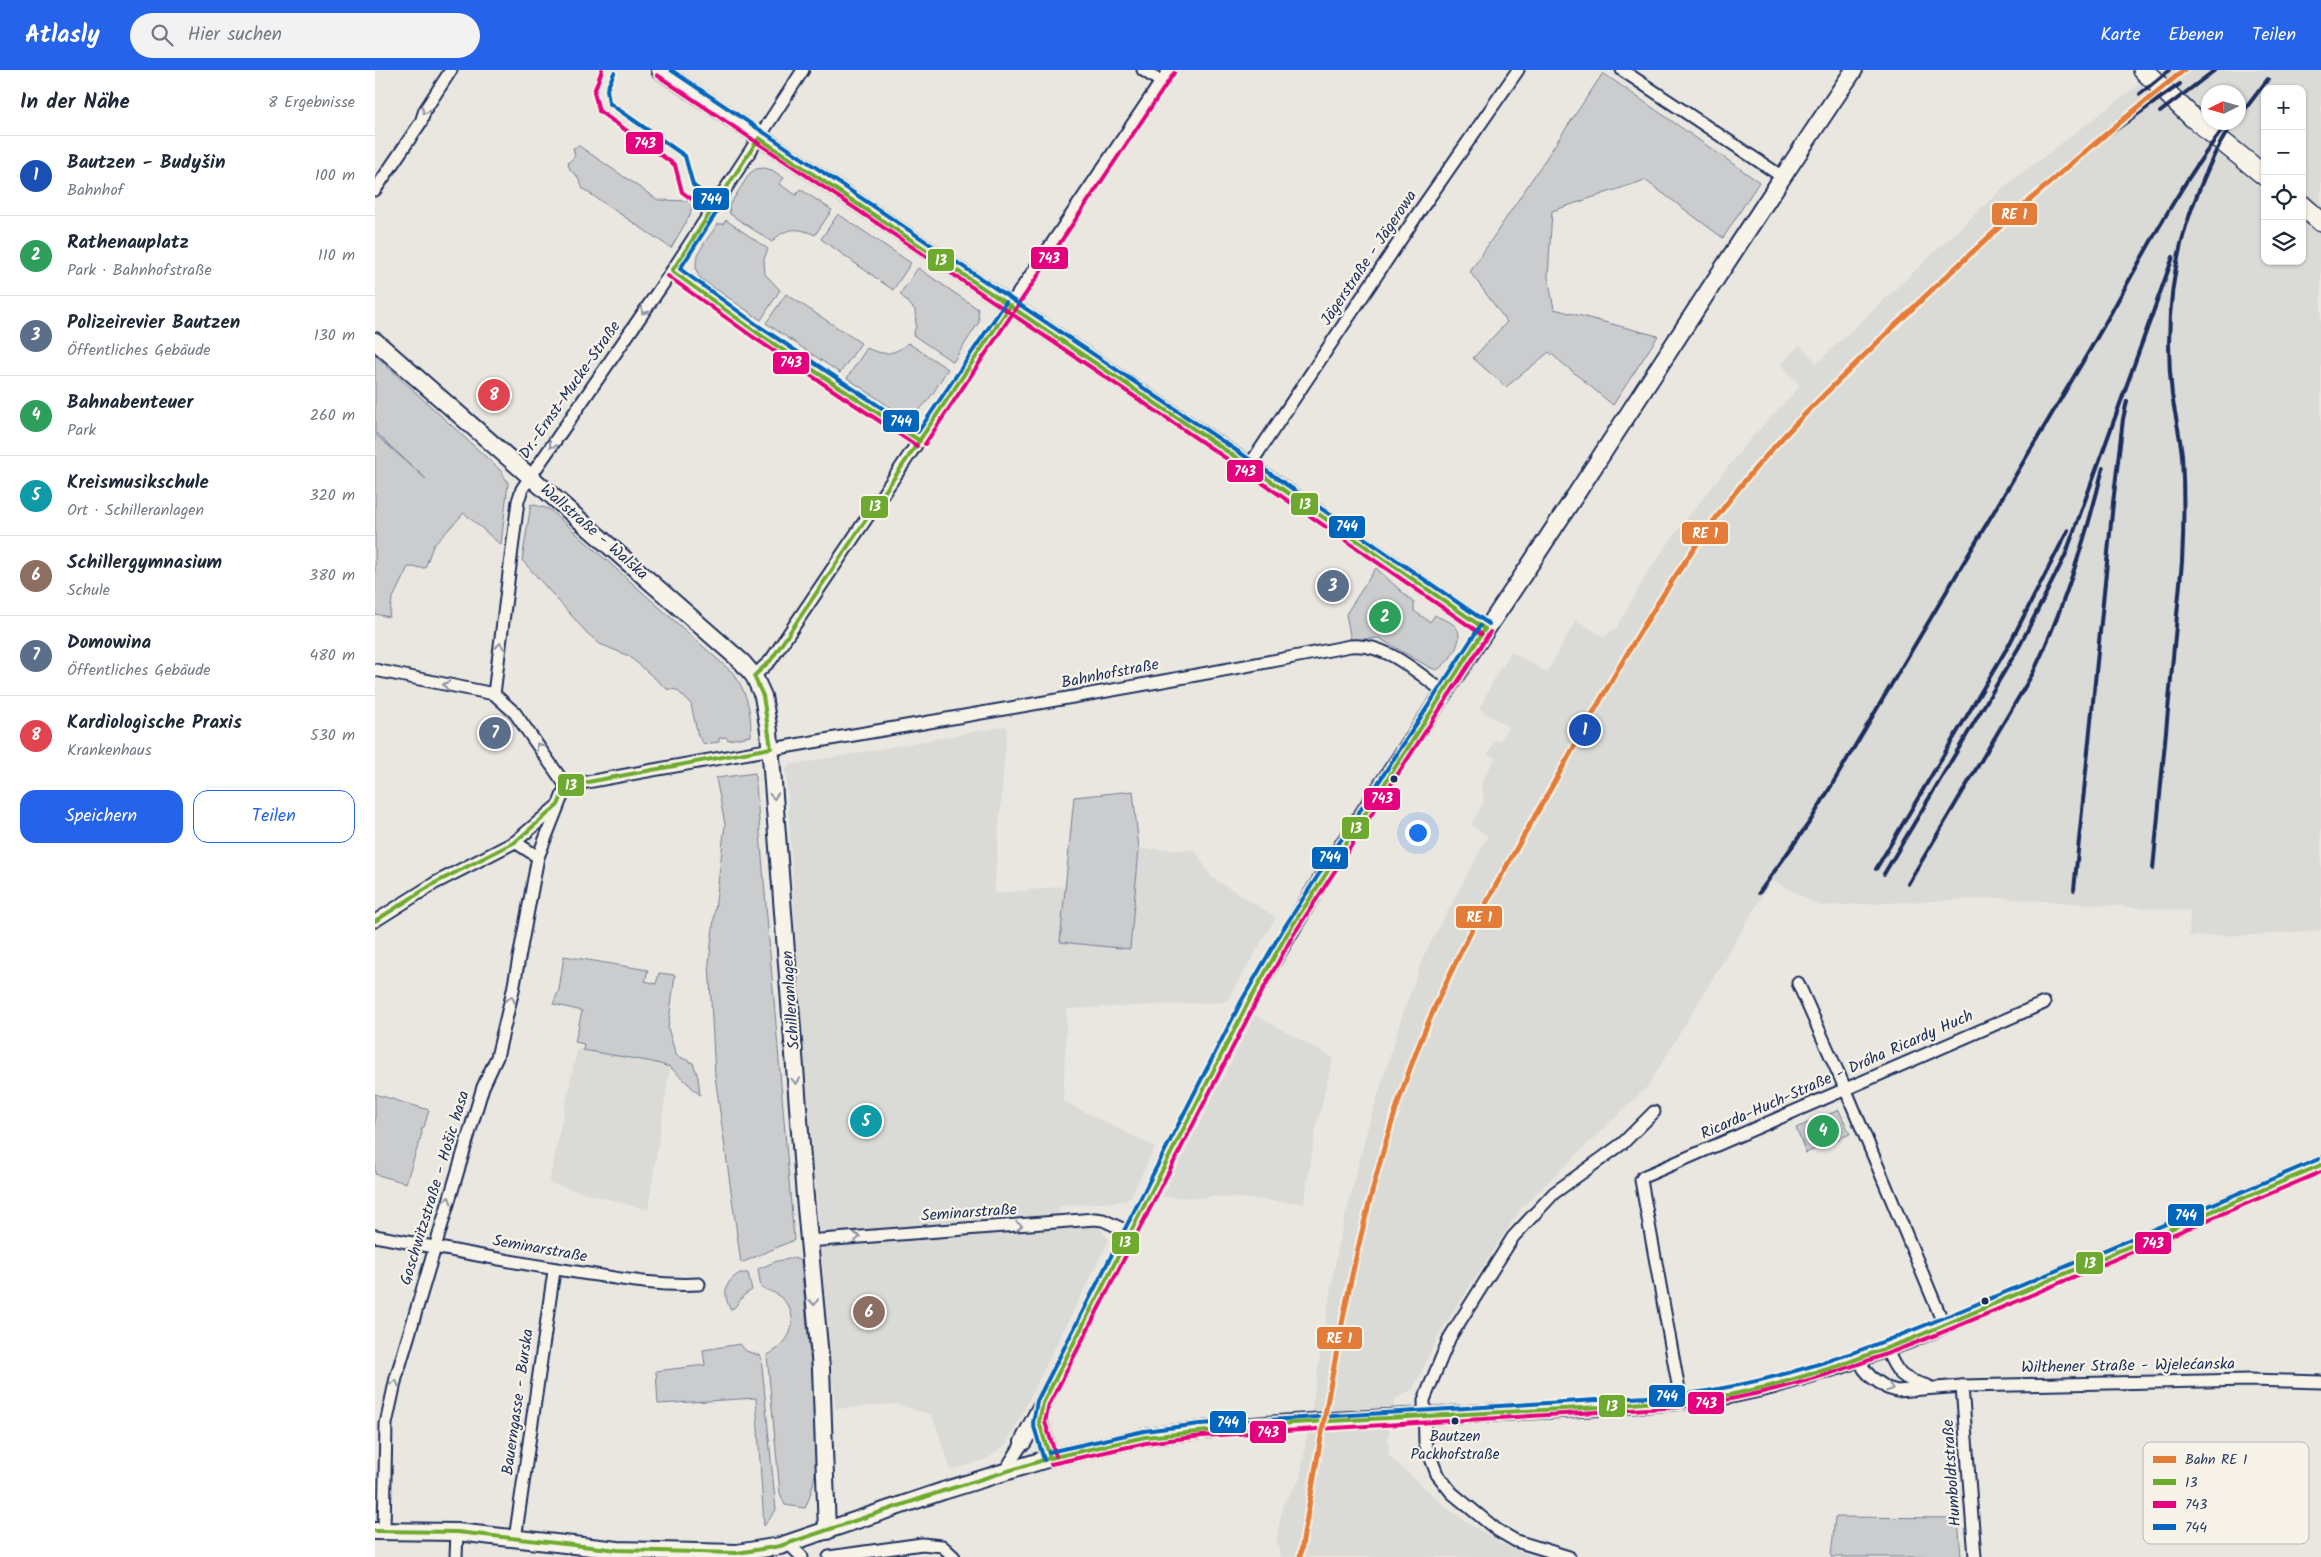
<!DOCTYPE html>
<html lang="de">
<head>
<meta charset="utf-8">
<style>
  :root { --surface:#fff; --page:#f2f2f3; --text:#1f2937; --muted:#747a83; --line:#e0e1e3; --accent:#2563eb }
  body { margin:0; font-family:Kalam,sans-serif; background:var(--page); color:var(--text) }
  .controls { position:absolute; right:15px; top:15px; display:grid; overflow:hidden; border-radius:10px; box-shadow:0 1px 4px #0004 }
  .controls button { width:45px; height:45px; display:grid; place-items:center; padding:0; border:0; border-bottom:1px solid var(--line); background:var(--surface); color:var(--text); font:25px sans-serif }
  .compass { position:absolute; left:1826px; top:15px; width:45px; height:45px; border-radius:50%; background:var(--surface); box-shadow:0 1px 4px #0004; rotate:265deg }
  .you { position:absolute; left:1042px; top:762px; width:18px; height:18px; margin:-12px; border:4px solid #fff; border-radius:50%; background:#1a73e8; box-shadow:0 0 0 8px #1a73e833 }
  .badge { display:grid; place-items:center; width:32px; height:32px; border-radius:50%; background:var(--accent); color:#fff; font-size:16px; font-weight:700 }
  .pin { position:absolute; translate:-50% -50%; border:2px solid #fff; box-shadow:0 1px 5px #0006 }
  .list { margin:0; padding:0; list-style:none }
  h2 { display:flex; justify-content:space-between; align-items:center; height:65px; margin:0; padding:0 20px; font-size:21px }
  h2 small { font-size:16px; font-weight:400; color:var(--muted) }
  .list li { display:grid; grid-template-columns:32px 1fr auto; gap:15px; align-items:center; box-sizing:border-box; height:80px; padding:0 20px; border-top:1px solid var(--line) }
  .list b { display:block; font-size:19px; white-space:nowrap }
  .list p { margin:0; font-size:16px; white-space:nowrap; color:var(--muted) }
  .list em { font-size:16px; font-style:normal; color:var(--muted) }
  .actions { display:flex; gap:10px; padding:15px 20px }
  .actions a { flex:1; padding:11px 0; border:1px solid var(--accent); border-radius:15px; text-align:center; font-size:18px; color:var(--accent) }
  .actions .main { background:var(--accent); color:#fff }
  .icon { flex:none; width:28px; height:28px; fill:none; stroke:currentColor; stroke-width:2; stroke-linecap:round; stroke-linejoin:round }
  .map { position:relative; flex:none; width:1946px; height:1487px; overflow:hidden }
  header { display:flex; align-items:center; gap:30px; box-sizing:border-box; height:70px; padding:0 25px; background:var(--accent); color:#fff }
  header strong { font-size:24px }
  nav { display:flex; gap:28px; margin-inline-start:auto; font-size:18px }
  .search { width:350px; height:45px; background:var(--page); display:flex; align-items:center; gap:12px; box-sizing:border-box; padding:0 18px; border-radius:28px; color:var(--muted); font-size:19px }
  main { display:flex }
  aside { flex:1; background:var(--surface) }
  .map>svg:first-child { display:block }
</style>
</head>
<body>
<header>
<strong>Atlasly</strong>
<div class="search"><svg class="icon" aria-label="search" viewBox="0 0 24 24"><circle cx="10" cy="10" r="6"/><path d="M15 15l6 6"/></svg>Hier suchen</div>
<nav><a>Karte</a><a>Ebenen</a><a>Teilen</a></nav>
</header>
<main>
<aside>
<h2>In der Nähe<small>8 Ergebnisse</small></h2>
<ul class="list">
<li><span class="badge" style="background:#1a4fb4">1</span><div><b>Bautzen - Budyšin</b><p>Bahnhof</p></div><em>100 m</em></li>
<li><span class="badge" style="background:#2e9e5b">2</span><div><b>Rathenauplatz</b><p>Park · Bahnhofstraße</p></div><em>110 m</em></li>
<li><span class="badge" style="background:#5c6f8a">3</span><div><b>Polizeirevier Bautzen</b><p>Öffentliches Gebäude</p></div><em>130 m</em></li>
<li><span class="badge" style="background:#2e9e5b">4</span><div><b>Bahnabenteuer</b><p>Park</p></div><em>260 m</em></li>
<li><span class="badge" style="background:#0f9aa8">5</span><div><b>Kreismusikschule</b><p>Ort · Schilleranlagen</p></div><em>320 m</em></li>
<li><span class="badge" style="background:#8d6e63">6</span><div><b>Schillergymnasium</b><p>Schule</p></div><em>380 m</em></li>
<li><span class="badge" style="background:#5c6f8a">7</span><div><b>Domowina</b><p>Öffentliches Gebäude</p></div><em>480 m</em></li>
<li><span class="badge" style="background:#e0444e">8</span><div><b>Kardiologische Praxis</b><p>Krankenhaus</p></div><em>530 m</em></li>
</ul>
<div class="actions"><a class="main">Speichern</a><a>Teilen</a></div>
</aside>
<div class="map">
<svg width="1946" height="1487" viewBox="0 0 1946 1487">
  <rect width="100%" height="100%" fill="#eae7e0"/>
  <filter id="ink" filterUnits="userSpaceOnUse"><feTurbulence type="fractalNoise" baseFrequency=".02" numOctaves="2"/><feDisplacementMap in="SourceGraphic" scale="10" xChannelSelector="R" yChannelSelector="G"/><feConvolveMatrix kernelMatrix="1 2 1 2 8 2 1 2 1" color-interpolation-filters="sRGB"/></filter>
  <g filter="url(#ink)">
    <g fill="#dadad6" fill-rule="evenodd">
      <path d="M1783,0H1946V860L1879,865L1814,866L1815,841L1625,828L1445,836L1397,810L1273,1016L1146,1138L1066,1261L1038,1319L1020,1329L1013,1367L1014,1386L1072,1438L1099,1457L1133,1477L1161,1487H906L901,1472L908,1434L925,1409L963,1176L991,1064L1028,943L1049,885L1113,766L1096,755L1109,732L1106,713L1120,688L1113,684L1120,670L1125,672L1133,657L1104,639L1126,596H1128L1136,582L1172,602L1201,550L1229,567L1243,556L1272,503L1309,452L1377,367L1425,316L1406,294L1425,275L1442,293L1630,116ZM1890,19H1927V191H1890ZM1834,22H1864V52H1834Z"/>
      <polygon points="632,656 619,824 690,816 685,872 755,879 764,779 820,780 836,807 901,847 851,932 692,939 688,1031 780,1077 757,1125 750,1131 684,1136 683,1159 724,1157 734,1170 632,1373 612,1389 576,1400 557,1345 520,1334 460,1339 425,936 411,698 416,695"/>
      <polygon points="880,945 958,988 941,1058 929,1133 836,1126 830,1128 787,1127"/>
      <polygon points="202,979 278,992 295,997 273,1140 174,1113"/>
    </g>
    <g fill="#cbcccd" stroke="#737e96">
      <polygon points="1228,3 1384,112 1348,168 1270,110 1177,141 1173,207 1179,239 1283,266 1238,335 1174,282 1131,317 1098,288 1132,252 1095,202"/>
      <polygon points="204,76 283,130 315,131 317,135 315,145 296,178 208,119 202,106 195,100 193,93 200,86 198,78"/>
      <path d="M389,98L397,100L409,108L404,114L421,125L425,119L457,140L440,165C423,157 410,157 397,172L355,144L354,136L375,103L381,99Z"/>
      <polygon points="463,144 536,193 518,220 446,169"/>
      <path d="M351,150L393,179L389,189L390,204L405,220L386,250L326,209C311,191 333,169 343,154H348Z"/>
      <polygon points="543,198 603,239 604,252 578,292 538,265 541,256 540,240 525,224"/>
      <polygon points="411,224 486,273 465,303 391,253"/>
      <path d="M533,273L573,299C562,314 548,349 527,345L472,308L492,278C509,286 519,285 533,273Z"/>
      <polygon points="0,285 126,401 133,413 126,475 89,443 58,476 50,498 33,497 17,530 14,547 0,544 0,364 51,409 0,362"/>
      <path d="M156,434L174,439L359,604C373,625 376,641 376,666L353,670L351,667L344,668V672L329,674L323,666L316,634L302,620L292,619L254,586L225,574L212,563L147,490Z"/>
      <path d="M1001,498L1039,533V541L1055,552L1060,545C1066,549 1076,551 1081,557C1091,570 1073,595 1061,600L1054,597L1004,568L976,570L971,544Z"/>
      <polygon points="380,703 419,1170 366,1193 340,1006 334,892 350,754 341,708"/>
      <polygon points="758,721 764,779 755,879 685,872 699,727"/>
      <polygon points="189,886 273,900 270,911 281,914 284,903 300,905 293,958 301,985 318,993 323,1007 325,1025 295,997 278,992 208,980 209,974 200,972 207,941 178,934 184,920"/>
      <polygon points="0,1024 54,1040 49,1057 46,1059 47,1063 31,1113 0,1104"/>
      <polygon points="1464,1040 1475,1064 1431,1083 1421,1058"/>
      <path d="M419,1188L426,1191C429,1225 432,1260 436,1294C440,1339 450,1396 430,1438L410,1435L405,1423L392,1285C417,1274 428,1245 404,1226C399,1222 392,1220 386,1218L383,1199L402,1191Z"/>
      <path d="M365,1203H373L377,1220L369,1225L359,1238L355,1239C348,1223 349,1212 365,1203Z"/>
      <polygon points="365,1274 371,1281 386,1286 401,1440 389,1456 381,1328 283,1334 281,1301 330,1295 328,1280"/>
      <polygon points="1460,1447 1583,1448 1586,1487 1456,1487"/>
    </g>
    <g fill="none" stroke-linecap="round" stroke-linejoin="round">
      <g stroke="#1b2f5e" stroke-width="15">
        <g id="street">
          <polyline points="768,0 786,12"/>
          <polyline points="1247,0 1406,106"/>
          <polyline points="0,120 46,52 50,40 76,0"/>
          <polyline points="297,201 381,262 545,371"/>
          <polyline points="874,396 1044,142 1143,0"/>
          <polyline points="0,600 119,624 140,643 191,716"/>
          <polyline points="379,606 396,590 794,0"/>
          <polyline points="119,624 143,431 147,419 297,201 428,0"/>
          <path d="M191,716C452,667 714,628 975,576C1010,572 1041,602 1068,621"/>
          <polyline points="140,772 163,787"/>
          <polyline points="0,851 60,813 140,772 182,736"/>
          <polyline points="1423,913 1470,1018 1569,1255"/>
          <path d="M0,1166C71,1179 143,1194 214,1204C251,1210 286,1216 324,1214"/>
          <polyline points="433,1171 720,1149 728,1150 754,1162"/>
          <path d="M1511,1278C1522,1304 1526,1309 1553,1316"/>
          <polyline points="1484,1288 1489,1299 1496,1307 1512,1318 1522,1321 1587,1316 1875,1310 1946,1312"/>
          <polyline points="1587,1316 1600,1487"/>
          <polyline points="1306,1331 1266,1110 1268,1107 1669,933"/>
          <polyline points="630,1401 648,1372"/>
          <polyline points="9,1461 11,1354 21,1308 108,1017 122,987 138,920 163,787 191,716"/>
          <polyline points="140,1469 179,1201"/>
          <polyline points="414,1474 427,1487"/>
          <polyline points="81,1487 82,1462"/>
          <polyline points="454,1487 547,1474 567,1476 579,1487"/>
          <polyline points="1194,1487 1141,1471 1122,1460 1077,1423 1062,1404 1050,1373 1049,1330 1075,1267 1138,1167 1179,1123 1248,1073 1279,1042"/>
        </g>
      </g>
      <g stroke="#1b2f5e" stroke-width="20">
        <g id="secondary">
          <polyline points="285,0 874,396 1110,559"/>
          <polyline points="0,271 367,592 379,606 388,626 394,661 430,1127 446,1298 452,1461"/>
          <polyline points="666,1339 664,1352 675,1388"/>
          <path d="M648,1372L873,933C958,782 1058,640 1154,496C1263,331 1368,164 1479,0"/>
          <polyline points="0,1461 82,1462 243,1480 362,1483 405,1476 568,1421 675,1388 770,1367 826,1360 917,1353 1225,1337 1306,1331 1354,1325 1395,1316 1463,1296 1536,1269 1946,1095"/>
        </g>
      </g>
      <g stroke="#1b2f5e" stroke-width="22">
        <g id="primary">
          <polyline points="1768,0 1818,48 1890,106"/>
          <polyline points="1927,135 1946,152"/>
        </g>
      </g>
      <use href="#street" stroke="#f7f3e8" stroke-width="11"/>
      <use href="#secondary" stroke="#f7f3e8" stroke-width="16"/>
      <use href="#primary" stroke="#f7f3e8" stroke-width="19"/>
      <g stroke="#1b2f5e" stroke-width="4">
        <polyline points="1765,24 1794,0"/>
        <polyline points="1785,42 1840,0"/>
        <polyline points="1864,47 1893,9"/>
        <polyline points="1705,85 1805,14"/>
        <polyline points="1501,799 1635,573 1693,460"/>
        <path d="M1778,799L1807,492C1809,456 1809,421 1807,385C1805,365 1800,345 1797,325C1789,256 1797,184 1824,120C1834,96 1843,73 1859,52"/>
        <polyline points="1509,804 1644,577 1690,486 1798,187"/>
        <path d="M1533,814L1658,603C1689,538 1711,468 1728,398"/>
        <polyline points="1699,820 1738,433 1748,349 1752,331"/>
        <path d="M1384,823L1436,750C1527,596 1618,442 1710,288C1756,211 1795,127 1851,55"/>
      </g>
      <g stroke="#f7f3e8" stroke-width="8">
        <g id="bus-1">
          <polyline points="384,68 874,396 1110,559"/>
          <polyline points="297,201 381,262 545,371"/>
          <polyline points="297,201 384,68"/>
          <polyline points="0,851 60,813 140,772 183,735 191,716 396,678 388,626 379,606 396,590 636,235"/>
          <polyline points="675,1388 664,1352 668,1333 873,933 912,864 1110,559"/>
          <polyline points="0,1461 82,1462 243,1480 362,1483 405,1476 568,1421 675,1388 770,1367 917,1353 1225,1337 1354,1325 1395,1316 1463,1296 1536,1269 1946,1095"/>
        </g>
      </g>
      <g stroke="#f7f3e8" stroke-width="8">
        <g id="bus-2">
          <polyline points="227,0 219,22 224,41 300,95 307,122 334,142"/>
          <polyline points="282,5 870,401 1106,564"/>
          <polyline points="293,206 378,267 542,376"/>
          <polyline points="550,374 799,3"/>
          <polyline points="681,1386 670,1352 674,1335 879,936 917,867 1115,562"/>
          <path d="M676,1394L771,1373L827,1366L1306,1337C1429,1322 1541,1274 1654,1226C1751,1184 1849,1143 1946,1102"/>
        </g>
      </g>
      <g stroke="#f7f3e8" stroke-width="8">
        <g id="bus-3">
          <polyline points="296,0 877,391 1114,554"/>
          <polyline points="239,3 232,19 234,33 310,86 318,115 344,135 343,140 305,199 385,257 543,362 631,232"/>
          <path d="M674,1382L769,1361L825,1354L1305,1325C1430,1309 1538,1261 1652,1213C1749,1172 1846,1130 1944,1089"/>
          <polyline points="669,1390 658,1353 662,1331 867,930 907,861 1105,556"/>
        </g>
      </g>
      <use href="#bus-1" stroke="#6daa2f" stroke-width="4"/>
      <use href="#bus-2" stroke="#e5007d" stroke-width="4"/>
      <use href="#bus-3" stroke="#0065bd" stroke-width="4"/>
      <g stroke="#f7f3e8" stroke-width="9">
        <path id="rail-1" d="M925,1487C954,1326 977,1162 1032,1007C1067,908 1119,817 1171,727C1229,623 1286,517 1360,423C1404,367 1457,317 1508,267C1604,173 1704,84 1809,0"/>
      </g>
      <use href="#rail-1" stroke="#e47c39" stroke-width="5"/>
    </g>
    <defs><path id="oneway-chevron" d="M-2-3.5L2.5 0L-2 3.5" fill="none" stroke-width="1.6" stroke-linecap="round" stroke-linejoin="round" transform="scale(1.25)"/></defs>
    <g stroke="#8991a3">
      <use href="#oneway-chevron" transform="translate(50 41) rotate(115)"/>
      <use href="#oneway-chevron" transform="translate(269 241) rotate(125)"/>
      <use href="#oneway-chevron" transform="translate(177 375) rotate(125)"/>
      <use href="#oneway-chevron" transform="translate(125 576) rotate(-83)"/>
      <use href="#oneway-chevron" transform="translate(71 615) rotate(-168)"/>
      <use href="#oneway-chevron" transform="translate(164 676) rotate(-126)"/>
      <use href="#oneway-chevron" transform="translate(399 726) rotate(86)"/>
      <use href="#oneway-chevron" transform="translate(136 929) rotate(-76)"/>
      <use href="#oneway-chevron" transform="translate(421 1011) rotate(86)"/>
      <use href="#oneway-chevron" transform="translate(73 1130) rotate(-73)"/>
      <use href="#oneway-chevron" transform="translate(644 1156) rotate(-4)"/>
      <use href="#oneway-chevron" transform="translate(482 1167) rotate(-4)"/>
      <use href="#oneway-chevron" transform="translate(439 1232) rotate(84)"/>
      <use href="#oneway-chevron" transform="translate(20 1313) rotate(-76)"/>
      <use href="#oneway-chevron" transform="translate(1515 1318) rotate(19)"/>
    </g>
  </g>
  <g fill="#1b2f5e" stroke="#f7f3e8" stroke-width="2">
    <circle cx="1019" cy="709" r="4.5"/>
    <circle cx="1610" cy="1231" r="4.5"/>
    <circle cx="1080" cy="1351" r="4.5"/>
  </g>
  <g text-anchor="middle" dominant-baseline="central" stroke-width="4.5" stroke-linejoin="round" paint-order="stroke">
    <g font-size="15" fill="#1b2f5e" stroke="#f7f3e8">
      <text x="1080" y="1367">Bautzen<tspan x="1080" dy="18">Packhofstraße</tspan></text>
    </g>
    <g font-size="16" fill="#1b2f5e" stroke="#f7f3e8">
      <text transform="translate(994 188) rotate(-56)">Jägerstraße - Jägerowa</text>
      <text transform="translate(195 320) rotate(-55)">Dr.-Ernst-Mucke-Straße</text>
      <text transform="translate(219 462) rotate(41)">Wallstraße - Walska</text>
      <text transform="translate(735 604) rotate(-11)">Bahnhofstraße</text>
      <text transform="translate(416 930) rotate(-94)">Schilleranlagen</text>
      <text transform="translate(1462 1005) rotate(-24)">Ricarda-Huch-Straße - Dróha Ricardy Huch</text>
      <text transform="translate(60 1118) rotate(-73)">Goschwitzstraße - Hošic hasa</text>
      <text transform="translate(594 1143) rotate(-4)">Seminarstraße</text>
      <text transform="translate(165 1179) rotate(10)">Seminarstraße</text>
      <text transform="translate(1753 1296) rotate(-1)">Wilthener Straße - Wjelećanska</text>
      <text transform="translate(143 1332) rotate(-82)">Bauerngasse - Burska</text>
      <text transform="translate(1577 1403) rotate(-94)">Humboldtstraße</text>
    </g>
  </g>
  <rect x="1768" y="1372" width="166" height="102" rx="8" fill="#f7f3e8" stroke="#b5b8bf" stroke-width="1"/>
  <rect x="1778" y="1386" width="23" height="7" fill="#e47c39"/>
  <rect x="1778" y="1409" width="23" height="6" fill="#6daa2f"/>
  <rect x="1778" y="1431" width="23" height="7" fill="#e5007d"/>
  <rect x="1778" y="1454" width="23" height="6" fill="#0065bd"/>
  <g font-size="14" fill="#1b2f5e">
    <text x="1810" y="1394">Bahn RE 1</text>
    <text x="1810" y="1417">13</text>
    <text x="1810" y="1439">743</text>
    <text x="1810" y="1462">744</text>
  </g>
  <g stroke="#f7f3e8" stroke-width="2">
    <rect x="250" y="61" width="39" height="24" rx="5" fill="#e5007d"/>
    <rect x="317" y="117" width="38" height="24" rx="5" fill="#0065bd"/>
    <rect x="1616" y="132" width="47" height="24" rx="5" fill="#e47c39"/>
    <rect x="655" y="176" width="39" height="24" rx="5" fill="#e5007d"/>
    <rect x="552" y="178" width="28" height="24" rx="5" fill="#6daa2f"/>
    <rect x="397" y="281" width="38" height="24" rx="5" fill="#e5007d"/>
    <rect x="507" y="339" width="38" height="24" rx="5" fill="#0065bd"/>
    <rect x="851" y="389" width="38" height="24" rx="5" fill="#e5007d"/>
    <rect x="915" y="422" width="29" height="24" rx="5" fill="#6daa2f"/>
    <rect x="485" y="425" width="29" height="24" rx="5" fill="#6daa2f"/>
    <rect x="953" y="445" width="38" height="24" rx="5" fill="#0065bd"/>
    <rect x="1306" y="451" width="48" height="24" rx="5" fill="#e47c39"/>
    <rect x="182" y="703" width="28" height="24" rx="5" fill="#6daa2f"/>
    <rect x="988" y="717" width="38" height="24" rx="5" fill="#e5007d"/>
    <rect x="966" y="746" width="29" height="24" rx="5" fill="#6daa2f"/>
    <rect x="936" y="776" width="38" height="24" rx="5" fill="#0065bd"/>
    <rect x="1080" y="835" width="48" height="24" rx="5" fill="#e47c39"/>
    <rect x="1792" y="1133" width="38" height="24" rx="5" fill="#0065bd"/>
    <rect x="736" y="1161" width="29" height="24" rx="5" fill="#6daa2f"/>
    <rect x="1759" y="1161" width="38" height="24" rx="5" fill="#e5007d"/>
    <rect x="1700" y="1181" width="29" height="24" rx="5" fill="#6daa2f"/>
    <rect x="941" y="1256" width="47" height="24" rx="5" fill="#e47c39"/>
    <rect x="1273" y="1314" width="38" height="24" rx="5" fill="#0065bd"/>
    <rect x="1312" y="1321" width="38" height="24" rx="5" fill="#e5007d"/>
    <rect x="1223" y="1324" width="28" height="24" rx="5" fill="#6daa2f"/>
    <rect x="834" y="1340" width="38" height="24" rx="5" fill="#0065bd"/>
    <rect x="874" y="1350" width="38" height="24" rx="5" fill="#e5007d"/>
  </g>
  <g font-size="14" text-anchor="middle" font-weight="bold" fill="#fff">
    <text x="270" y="78">743</text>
    <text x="336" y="134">744</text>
    <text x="1639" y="149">RE 1</text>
    <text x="674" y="193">743</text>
    <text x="566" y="195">13</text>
    <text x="416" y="297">743</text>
    <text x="526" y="356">744</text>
    <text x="870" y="406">743</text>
    <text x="930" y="439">13</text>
    <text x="500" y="441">13</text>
    <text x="972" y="461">744</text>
    <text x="1330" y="468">RE 1</text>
    <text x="196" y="720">13</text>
    <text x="1007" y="733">743</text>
    <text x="981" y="763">13</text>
    <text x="955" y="792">744</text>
    <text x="1104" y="852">RE 1</text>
    <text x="1811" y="1150">744</text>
    <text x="750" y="1177">13</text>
    <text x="1778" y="1178">743</text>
    <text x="1715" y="1198">13</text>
    <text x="964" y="1273">RE 1</text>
    <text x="1292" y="1331">744</text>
    <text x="1331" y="1338">743</text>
    <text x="1237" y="1341">13</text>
    <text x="853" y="1357">744</text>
    <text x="893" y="1367">743</text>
  </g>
</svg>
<div class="controls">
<button>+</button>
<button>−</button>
<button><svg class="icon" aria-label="locate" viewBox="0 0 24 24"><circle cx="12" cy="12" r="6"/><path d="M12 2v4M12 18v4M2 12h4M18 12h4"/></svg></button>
<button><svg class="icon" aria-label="layers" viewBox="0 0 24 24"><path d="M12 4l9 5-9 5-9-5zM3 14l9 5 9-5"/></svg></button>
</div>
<svg class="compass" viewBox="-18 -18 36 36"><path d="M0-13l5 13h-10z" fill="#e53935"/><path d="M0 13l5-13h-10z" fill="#747a83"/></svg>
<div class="you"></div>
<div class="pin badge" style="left:1210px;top:660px;background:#1a4fb4">1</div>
<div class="pin badge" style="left:1010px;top:547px;background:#2e9e5b">2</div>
<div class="pin badge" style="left:958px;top:516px;background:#5c6f8a">3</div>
<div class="pin badge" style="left:1448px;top:1061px;background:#2e9e5b">4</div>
<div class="pin badge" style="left:491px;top:1051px;background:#0f9aa8">5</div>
<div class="pin badge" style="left:494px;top:1242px;background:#8d6e63">6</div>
<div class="pin badge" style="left:120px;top:663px;background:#5c6f8a">7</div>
<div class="pin badge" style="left:119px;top:325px;background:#e0444e">8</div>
</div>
</main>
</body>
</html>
